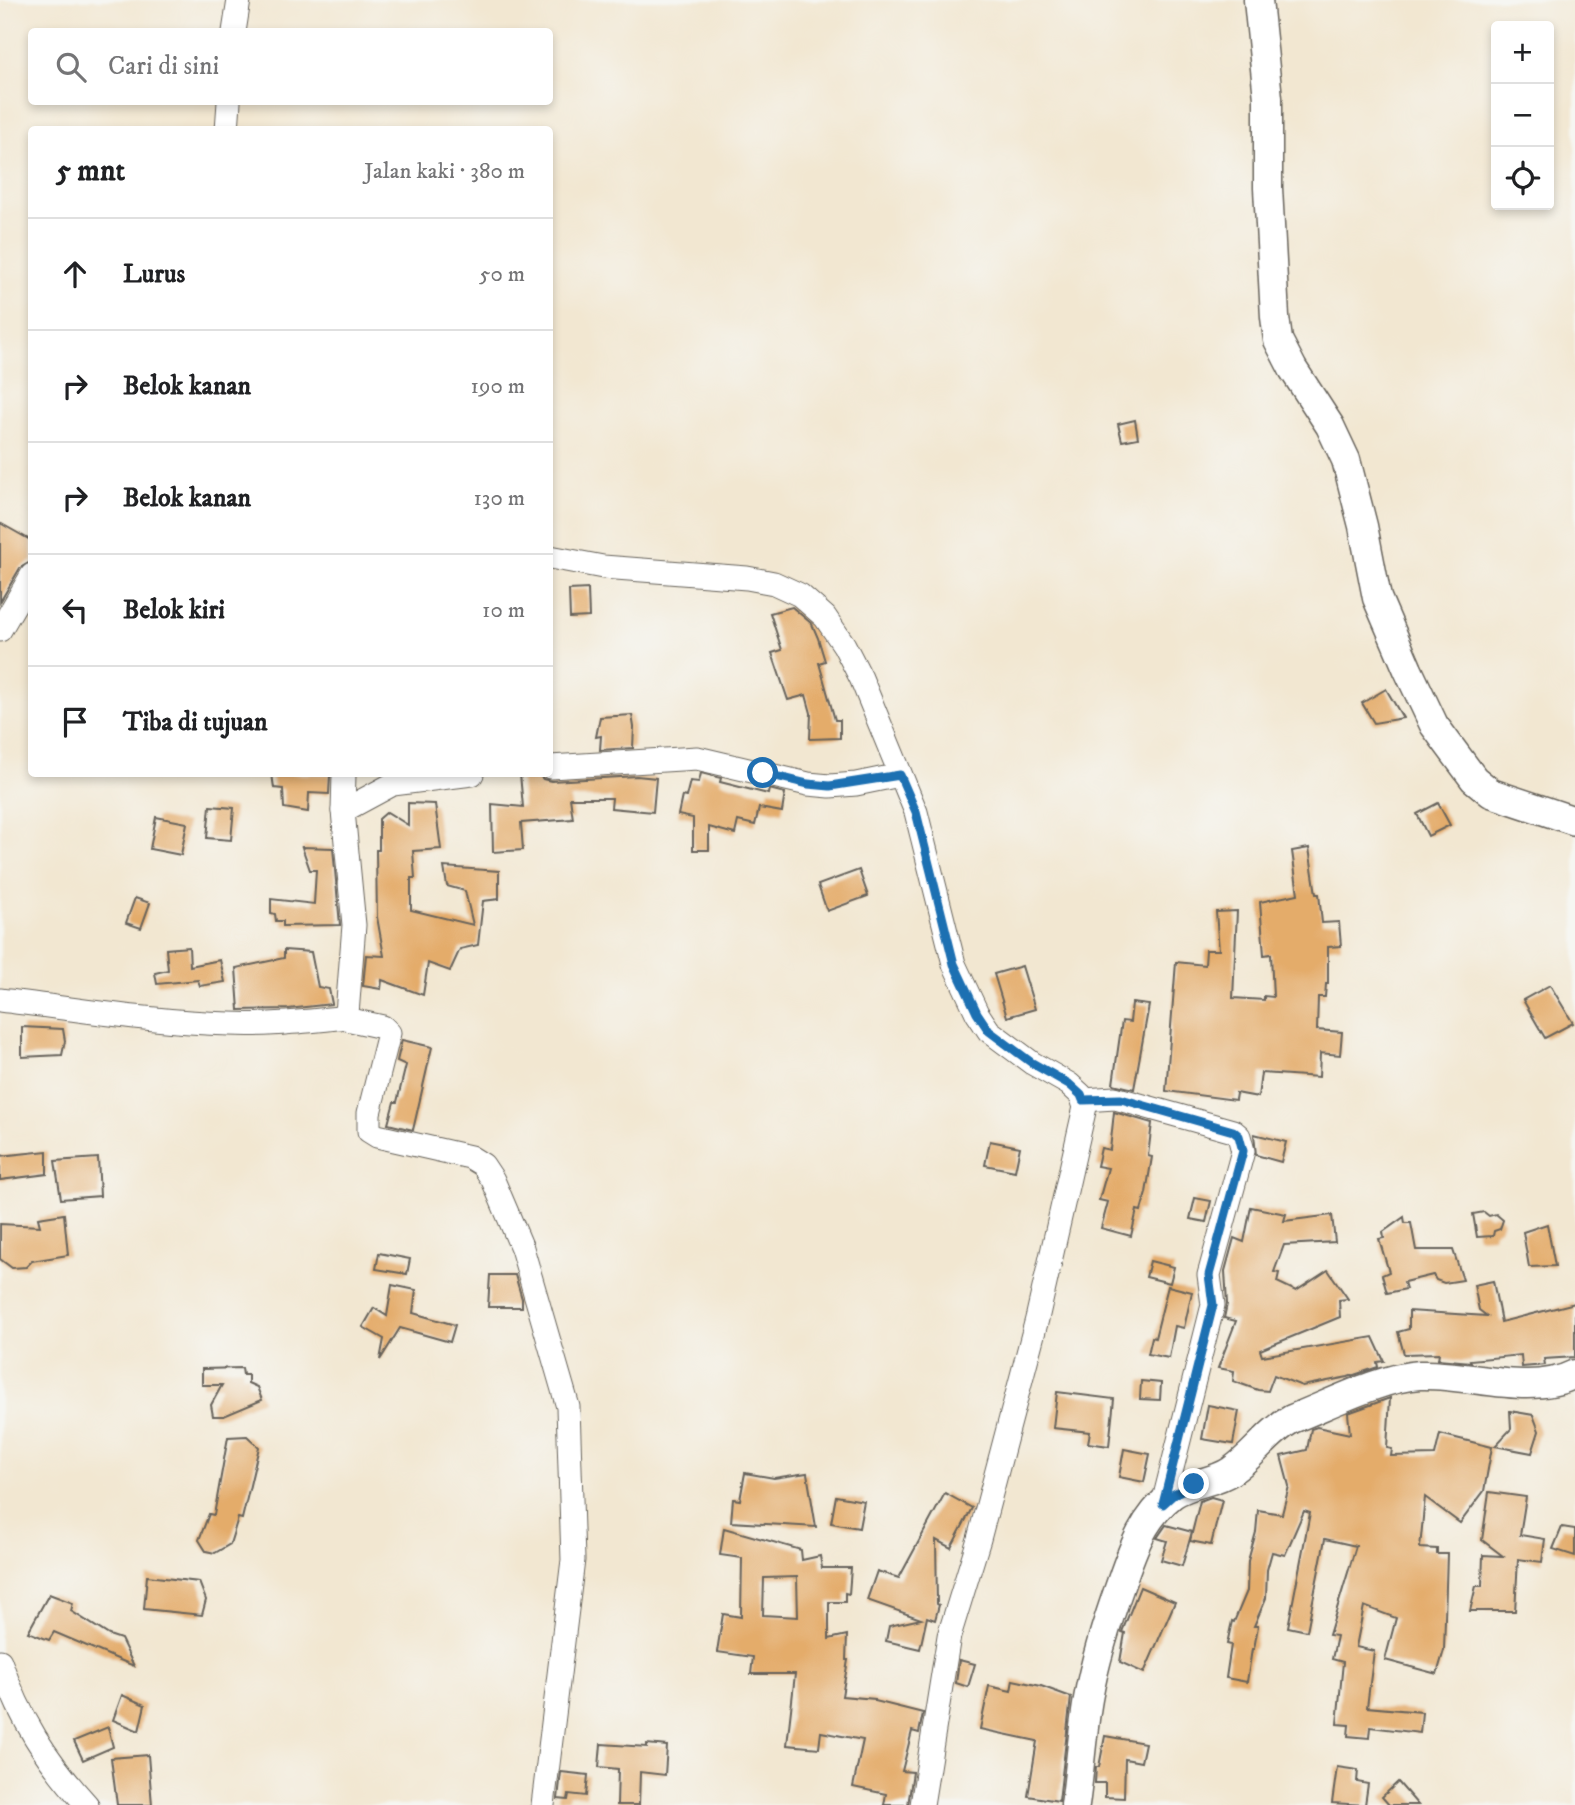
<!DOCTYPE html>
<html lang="id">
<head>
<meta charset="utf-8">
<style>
  :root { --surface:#fff; --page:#f6f6f6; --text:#202124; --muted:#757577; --line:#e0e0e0 }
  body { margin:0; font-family:"IM FELL DW Pica",serif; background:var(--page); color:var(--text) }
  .controls { position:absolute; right:21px; top:21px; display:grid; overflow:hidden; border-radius:7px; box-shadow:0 4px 10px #0003 }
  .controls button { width:63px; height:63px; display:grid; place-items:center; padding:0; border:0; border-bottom:2px solid var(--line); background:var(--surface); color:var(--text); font:35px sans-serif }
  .stop { position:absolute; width:21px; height:21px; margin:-16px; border:5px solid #1f6fb2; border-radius:50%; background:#fff }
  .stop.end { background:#1f6fb2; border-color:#fff; box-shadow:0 2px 7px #0008 }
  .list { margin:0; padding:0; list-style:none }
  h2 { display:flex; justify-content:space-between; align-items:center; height:91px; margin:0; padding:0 28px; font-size:30px }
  h2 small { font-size:23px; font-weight:400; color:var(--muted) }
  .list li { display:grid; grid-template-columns:46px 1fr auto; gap:21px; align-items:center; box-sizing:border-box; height:112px; padding:0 28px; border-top:2px solid var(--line) }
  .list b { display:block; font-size:26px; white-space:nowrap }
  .list em { font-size:23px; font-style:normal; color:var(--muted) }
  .icon { flex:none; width:38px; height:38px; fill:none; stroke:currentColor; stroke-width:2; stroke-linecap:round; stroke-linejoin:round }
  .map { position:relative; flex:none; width:1575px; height:1805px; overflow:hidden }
  .search { position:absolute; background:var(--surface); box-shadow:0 4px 10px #0003; left:28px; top:28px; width:525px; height:77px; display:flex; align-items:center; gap:18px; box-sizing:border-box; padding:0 24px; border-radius:7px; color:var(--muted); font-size:26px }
  .panel { position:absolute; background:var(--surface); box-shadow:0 4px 10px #0003; left:28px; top:126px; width:525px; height:651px; border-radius:7px }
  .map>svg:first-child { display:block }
</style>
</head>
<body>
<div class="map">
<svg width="1575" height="1805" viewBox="0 0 1575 1805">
  <rect width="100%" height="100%" fill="#f6f6f2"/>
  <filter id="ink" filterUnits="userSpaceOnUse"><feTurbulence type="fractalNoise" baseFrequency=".0143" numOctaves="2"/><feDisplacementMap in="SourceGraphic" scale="14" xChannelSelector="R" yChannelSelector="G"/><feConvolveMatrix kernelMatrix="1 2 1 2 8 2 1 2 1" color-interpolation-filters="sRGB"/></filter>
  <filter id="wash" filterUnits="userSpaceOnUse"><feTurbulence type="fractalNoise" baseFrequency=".00686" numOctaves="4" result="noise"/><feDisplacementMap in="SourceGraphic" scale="28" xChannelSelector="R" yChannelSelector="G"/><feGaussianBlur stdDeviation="1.57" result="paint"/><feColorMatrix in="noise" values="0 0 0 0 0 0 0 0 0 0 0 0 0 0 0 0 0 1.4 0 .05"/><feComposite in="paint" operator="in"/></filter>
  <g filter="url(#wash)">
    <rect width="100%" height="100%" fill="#f2e7d1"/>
    <g id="blocks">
      <g fill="#e4ac6b" fill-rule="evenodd">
        <polygon points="1135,420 1138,438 1122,441 1118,424"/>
        <polygon points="0,523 32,541 32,561 20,568 0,602"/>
        <polygon points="588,589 589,617 570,618 569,590"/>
        <polygon points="792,607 812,624 818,638 825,661 819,663 835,720 840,720 840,738 810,739 811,713 806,695 788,700 772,653 782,650 770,613"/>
        <polygon points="1386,689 1403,718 1374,723 1362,703"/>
        <polygon points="632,715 634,727 633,748 600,750 601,736 596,737 600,717"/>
        <polygon points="701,773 721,778 720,782 768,794 769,789 785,793 782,812 759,808 755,825 738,821 735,834 709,827 709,850 693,850 693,818 678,815 682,796 686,797 690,781 699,782"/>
        <polygon points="272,774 330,774 329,794 309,793 308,812 284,808 283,789 274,788"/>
        <polygon points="520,774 538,774 543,779 551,781 637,776 656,778 653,812 611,808 612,798 570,798 573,819 521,823 523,850 493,852 492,804 523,807"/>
        <polygon points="408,803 435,804 441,849 413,851 415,878 411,878 411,910 473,925 465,891 447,886 444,867 499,871 499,899 483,901 478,945 460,949 450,971 428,963 423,995 382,980 381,989 363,986 366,955 384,956 377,917 376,850 379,850 379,819 387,812 408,825"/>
        <polygon points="1438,803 1450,825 1428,836 1417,814"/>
        <polygon points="210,806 234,808 231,840 207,838"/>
        <polygon points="156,817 187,823 181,855 150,849"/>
        <polygon points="302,847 333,848 340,925 283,926 283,921 276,921 275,914 271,913 271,899 314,904 316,870 310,870"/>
        <polygon points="1309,848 1316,894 1319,894 1322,923 1339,922 1341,946 1328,947 1328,984 1326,984 1325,997 1318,997 1317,1030 1342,1032 1340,1055 1320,1053 1319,1077 1261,1073 1258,1097 1236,1093 1235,1100 1166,1091 1176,962 1205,965 1206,950 1219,950 1216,912 1237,911 1233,998 1264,1000 1264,996 1273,997 1271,954 1264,955 1260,902 1298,894 1292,851"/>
        <polygon points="859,870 868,896 827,911 818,885"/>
        <polygon points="135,898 150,903 141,928 126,923"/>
        <polygon points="189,947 190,966 220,960 225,982 200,986 198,980 157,984 155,973 168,970 166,949"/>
        <polygon points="284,950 311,952 318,987 329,989 332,1004 288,1009 239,1010 236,968 284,958"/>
        <polygon points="1022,966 1035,1009 1007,1017 994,974"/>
        <polygon points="1550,985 1573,1023 1545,1038 1523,1000"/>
        <polygon points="1132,1003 1149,1005 1134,1089 1113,1084 1122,1021 1130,1022"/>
        <polygon points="22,1027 63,1029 65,1041 62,1055 22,1057"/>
        <polygon points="402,1040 432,1047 413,1130 388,1124 394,1102 397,1102 406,1065 397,1061"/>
        <polygon points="1114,1112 1152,1123 1148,1156 1152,1157 1146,1193 1141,1211 1137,1210 1131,1236 1101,1228 1108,1202 1099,1200 1108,1168 1097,1166 1101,1148 1110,1150"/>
        <polygon points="1254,1134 1286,1142 1281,1162 1256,1155"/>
        <polygon points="990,1141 1020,1147 1015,1171 985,1165"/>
        <polygon points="47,1151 47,1174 0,1180 0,1156"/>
        <polygon points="98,1158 100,1196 61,1199 55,1161"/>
        <polygon points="1195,1198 1211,1201 1206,1222 1190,1219"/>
        <polygon points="1251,1207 1286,1214 1284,1221 1332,1215 1335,1242 1284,1245 1274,1272 1279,1273 1277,1282 1296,1291 1328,1270 1348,1299 1339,1300 1340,1317 1260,1350 1262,1356 1373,1337 1384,1361 1377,1362 1378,1367 1348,1377 1302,1386 1274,1375 1268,1391 1258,1390 1233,1381 1234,1371 1218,1368 1236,1321 1224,1318 1227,1304 1225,1271 1234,1238 1244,1242"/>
        <polygon points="1484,1212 1489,1216 1496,1214 1503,1220 1500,1229 1494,1231 1493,1236 1477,1237 1473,1214"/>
        <polygon points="64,1214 68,1255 32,1261 26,1267 12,1268 0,1259 0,1224 40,1226 38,1218"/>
        <polygon points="1404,1217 1405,1223 1411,1223 1416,1250 1453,1250 1463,1280 1444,1283 1436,1280 1433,1275 1404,1282 1406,1289 1387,1293 1382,1275 1389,1272 1379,1239 1384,1238 1383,1232"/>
        <polygon points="1547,1224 1555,1266 1529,1267 1523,1232"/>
        <polygon points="379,1253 410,1259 407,1274 376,1269"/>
        <polygon points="1150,1261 1174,1267 1170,1283 1146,1277"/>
        <polygon points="490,1275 515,1275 522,1299 522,1307 488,1307"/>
        <polygon points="1493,1281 1501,1322 1575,1303 1575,1357 1544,1359 1545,1365 1522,1367 1521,1355 1470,1360 1471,1362 1438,1359 1439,1353 1404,1354 1398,1332 1409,1329 1409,1311 1487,1316 1479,1310 1474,1285"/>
        <polygon points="392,1285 416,1290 413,1313 455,1325 450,1342 400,1328 380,1360 384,1339 363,1327 374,1308 387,1316"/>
        <polygon points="1168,1286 1192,1292 1184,1328 1175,1326 1169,1358 1148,1354 1152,1337 1155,1338"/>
        <polygon points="242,1368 243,1375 248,1375 248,1383 257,1387 262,1400 224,1416 213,1416 211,1405 222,1385 202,1385 202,1369"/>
        <polygon points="1141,1381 1161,1383 1160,1400 1140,1399"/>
        <polygon points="1057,1392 1114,1399 1109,1446 1088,1443 1090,1432 1053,1428"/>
        <polygon points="1390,1398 1387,1448 1392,1449 1391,1456 1435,1455 1440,1434 1492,1447 1484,1491 1460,1523 1425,1497 1420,1548 1437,1549 1437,1554 1447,1554 1444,1650 1437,1674 1385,1660 1396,1618 1364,1606 1356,1647 1374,1651 1367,1707 1422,1712 1420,1733 1370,1727 1369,1738 1348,1736 1349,1725 1337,1724 1343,1662 1332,1659 1337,1636 1329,1635 1356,1546 1325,1539 1307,1631 1288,1627 1310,1513 1304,1511 1285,1555 1272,1552 1267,1570 1266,1598 1254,1626 1258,1626 1254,1649 1252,1649 1247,1682 1226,1678 1231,1645 1227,1644 1232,1621 1234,1622 1247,1591 1248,1561 1256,1532 1258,1510 1282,1514 1289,1486 1281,1456 1307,1450 1311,1429 1317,1427 1350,1434 1348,1413"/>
        <polygon points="1208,1405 1239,1411 1233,1444 1202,1439"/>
        <polygon points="1510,1411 1533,1415 1539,1431 1532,1453 1495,1446 1511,1429"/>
        <polygon points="247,1436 259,1447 242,1519 238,1518 230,1544 215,1553 206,1551 199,1540 209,1514 214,1515 228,1437"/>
        <polygon points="1124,1449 1150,1454 1144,1482 1119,1477"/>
        <polygon points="745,1473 774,1478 807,1473 816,1527 731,1522 733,1499 740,1500"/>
        <polygon points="1489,1492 1526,1497 1520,1535 1545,1539 1542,1562 1518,1559 1515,1611 1470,1611 1476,1586 1482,1586 1483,1555 1503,1556 1482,1540"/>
        <polygon points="945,1493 972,1508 951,1548 936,1540 937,1604 939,1605 935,1620 927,1617 920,1649 886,1641 889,1626 921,1619 867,1600 877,1571 899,1578"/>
        <polygon points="836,1496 864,1501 859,1528 831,1523"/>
        <polygon points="1211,1497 1222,1500 1211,1545 1190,1541 1200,1501"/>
        <polygon points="1166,1525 1192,1532 1182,1566 1161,1560 1167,1541 1157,1538"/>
        <polygon points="1562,1527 1575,1529 1575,1556 1553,1549"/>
        <path d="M724,1528L801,1550L802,1560L820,1556L822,1568H851L849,1594L845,1593V1602H829V1639L847,1635L846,1660H848L842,1696L875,1699V1701L923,1713L919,1733L912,1731L902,1771L913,1772L908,1805H884L886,1794L853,1787L863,1740L821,1732L819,1748L787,1745L795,1674H751L753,1657L717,1652L723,1614L741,1617L742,1558L720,1555ZM797,1577L798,1617L763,1615L764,1578Z"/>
        <polygon points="147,1576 199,1582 206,1600 202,1615 144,1609"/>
        <polygon points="1140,1587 1175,1602 1144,1673 1120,1662 1125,1633 1122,1632"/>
        <polygon points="49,1594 73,1603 71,1611 109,1635 121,1639 134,1666 54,1632 49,1640 28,1632"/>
        <polygon points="959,1660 975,1664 968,1687 956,1683"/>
        <polygon points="1013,1680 1041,1686 1071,1697 1059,1801 1028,1796 1037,1741 980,1729 989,1686 1011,1691"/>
        <polygon points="122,1695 145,1705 139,1731 113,1720"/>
        <polygon points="108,1727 113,1747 83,1760 74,1741"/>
        <polygon points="1105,1736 1145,1743 1141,1762 1125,1759 1124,1798 1105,1797 1105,1783 1095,1783 1096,1767 1099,1767"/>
        <polygon points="601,1744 647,1747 647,1744 667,1746 665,1775 640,1772 639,1805 617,1805 618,1769 599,1767"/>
        <polygon points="148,1755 152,1805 117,1805 111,1758"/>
        <polygon points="1337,1767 1358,1770 1357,1782 1368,1784 1365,1805 1332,1803"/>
        <polygon points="561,1772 588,1775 586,1796 569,1794 568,1800 558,1799"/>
        <polygon points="1398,1782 1418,1805 1389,1805 1382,1797"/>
      </g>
    </g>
  </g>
  <g filter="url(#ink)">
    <use href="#blocks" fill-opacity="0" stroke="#67635b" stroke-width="2"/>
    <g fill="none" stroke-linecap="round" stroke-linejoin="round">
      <g stroke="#67635b" stroke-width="25">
        <g id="minor">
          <polyline points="234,32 239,0"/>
          <polyline points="227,130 229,102"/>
          <polyline points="550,557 603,567 747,578 774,583 800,595 825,617 844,645 861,678 916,812 954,964 977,1013 989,1031 1032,1063 1069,1084 1081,1095 1085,1107 1037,1319 979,1539 949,1636 922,1805"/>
          <polyline points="0,630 32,575"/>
          <polyline points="550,767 697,758 808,784 830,786 856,784 900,775"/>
          <polyline points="472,774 393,784 343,811 354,925 347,1014 351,1020 383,1027 389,1033 369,1113 369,1131 377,1136 470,1157 483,1165 493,1180 522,1248 568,1407 573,1560 543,1805"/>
          <polyline points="343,811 344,774"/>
          <path d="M0,1000C76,1009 153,1022 230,1024C269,1026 309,1021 348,1017"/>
          <polyline points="1083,1100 1115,1098 1233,1131 1239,1136 1243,1151 1209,1275 1213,1305 1163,1504"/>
          <path d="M0,1661C20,1719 46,1760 87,1805"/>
        </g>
      </g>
      <g stroke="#67635b" stroke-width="31">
        <g id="tertiary">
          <polyline points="1258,0 1268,98 1268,188 1275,317 1278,340 1293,369 1330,426 1346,460 1363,526 1377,598 1408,670 1434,725 1474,779 1491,793 1575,821"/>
          <path d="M1075,1805C1080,1770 1082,1734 1088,1699C1095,1659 1108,1619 1122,1580C1133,1548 1144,1517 1172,1495C1190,1482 1214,1483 1231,1471C1254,1456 1268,1432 1292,1419C1328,1405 1382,1377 1420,1375C1469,1373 1530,1397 1575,1374"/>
        </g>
      </g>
      <use href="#minor" stroke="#fff" stroke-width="23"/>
      <use href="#tertiary" stroke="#fff" stroke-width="28"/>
    </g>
  </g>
  <g fill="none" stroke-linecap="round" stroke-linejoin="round" filter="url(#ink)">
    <polyline stroke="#1f6fb2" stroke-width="9" points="763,773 808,784 830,786 900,775 916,812 954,964 977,1013 989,1031 1032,1063 1069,1084 1081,1095 1083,1100 1121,1099 1233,1131 1239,1136 1243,1151 1209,1275 1213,1305 1163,1504 1174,1494 1194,1484"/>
  </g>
</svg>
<div class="controls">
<button>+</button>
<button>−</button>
<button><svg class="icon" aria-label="locate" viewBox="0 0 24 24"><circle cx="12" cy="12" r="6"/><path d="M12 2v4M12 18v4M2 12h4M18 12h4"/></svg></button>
</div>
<div class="stop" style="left:763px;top:773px"></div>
<div class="stop end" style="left:1194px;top:1484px"></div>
<div class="search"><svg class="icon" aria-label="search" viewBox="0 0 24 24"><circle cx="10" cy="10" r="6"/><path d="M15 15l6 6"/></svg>Cari di sini</div>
<section class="panel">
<h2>5 mnt<small>Jalan kaki · 380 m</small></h2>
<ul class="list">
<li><svg class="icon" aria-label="ahead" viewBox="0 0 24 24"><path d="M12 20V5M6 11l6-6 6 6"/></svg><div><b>Lurus</b></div><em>50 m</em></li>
<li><svg class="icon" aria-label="right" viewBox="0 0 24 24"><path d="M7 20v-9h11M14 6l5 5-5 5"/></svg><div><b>Belok kanan</b></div><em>190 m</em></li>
<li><svg class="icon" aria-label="right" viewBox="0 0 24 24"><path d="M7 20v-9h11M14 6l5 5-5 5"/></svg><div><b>Belok kanan</b></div><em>130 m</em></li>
<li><svg class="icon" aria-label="left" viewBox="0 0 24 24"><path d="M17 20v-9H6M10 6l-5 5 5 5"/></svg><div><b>Belok kiri</b></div><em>10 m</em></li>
<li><svg class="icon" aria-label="arrive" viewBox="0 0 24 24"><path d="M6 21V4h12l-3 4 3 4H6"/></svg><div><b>Tiba di tujuan</b></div></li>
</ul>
</section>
</div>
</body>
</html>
